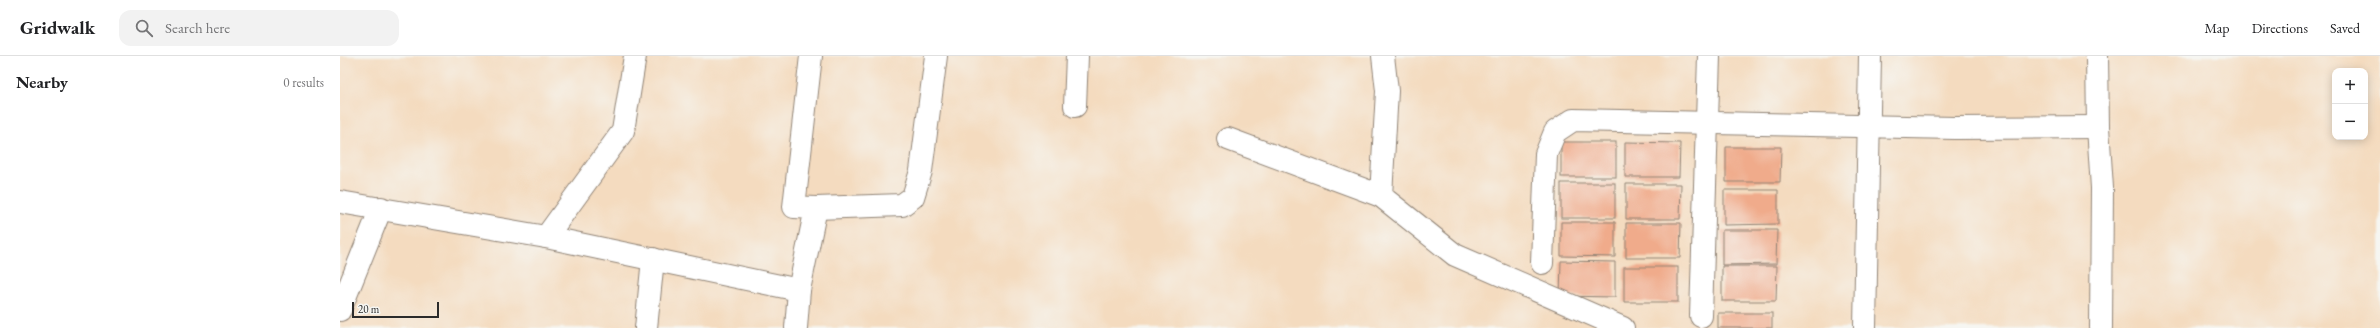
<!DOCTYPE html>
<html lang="en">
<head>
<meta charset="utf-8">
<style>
  :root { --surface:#fff; --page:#f2f2f2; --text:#202124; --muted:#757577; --line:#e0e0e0 }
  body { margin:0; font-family:"EB Garamond",serif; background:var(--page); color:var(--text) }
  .controls { position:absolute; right:12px; top:12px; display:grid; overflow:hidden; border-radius:8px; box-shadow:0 2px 10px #0003 }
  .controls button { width:36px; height:36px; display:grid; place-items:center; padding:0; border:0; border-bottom:1px solid var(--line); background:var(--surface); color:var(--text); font:20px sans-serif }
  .scale { position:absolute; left:12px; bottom:10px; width:87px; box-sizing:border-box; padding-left:4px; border:2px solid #2b2b2b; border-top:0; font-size:11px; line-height:14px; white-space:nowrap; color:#2b2b2b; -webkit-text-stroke:3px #f6f6f2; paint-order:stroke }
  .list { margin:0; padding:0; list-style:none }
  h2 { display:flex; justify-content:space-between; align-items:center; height:52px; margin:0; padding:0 16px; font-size:17px }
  h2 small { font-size:13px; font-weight:400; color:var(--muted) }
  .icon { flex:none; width:22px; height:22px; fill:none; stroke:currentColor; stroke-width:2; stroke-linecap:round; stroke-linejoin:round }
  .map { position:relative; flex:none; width:2040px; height:272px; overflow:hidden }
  header { display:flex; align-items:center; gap:24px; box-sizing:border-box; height:56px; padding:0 20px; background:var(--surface); border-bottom:1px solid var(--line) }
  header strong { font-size:19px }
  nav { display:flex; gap:22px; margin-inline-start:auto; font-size:14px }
  .search { width:280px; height:36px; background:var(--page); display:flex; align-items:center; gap:10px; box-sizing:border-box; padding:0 14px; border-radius:12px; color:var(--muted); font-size:15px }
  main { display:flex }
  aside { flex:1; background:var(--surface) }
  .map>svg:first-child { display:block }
</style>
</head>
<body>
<header>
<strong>Gridwalk</strong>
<div class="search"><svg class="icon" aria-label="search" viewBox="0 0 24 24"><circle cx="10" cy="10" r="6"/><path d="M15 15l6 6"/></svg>Search here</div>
<nav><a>Map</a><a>Directions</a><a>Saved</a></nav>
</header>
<main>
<aside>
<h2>Nearby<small>0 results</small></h2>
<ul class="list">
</ul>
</aside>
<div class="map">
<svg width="2040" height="272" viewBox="0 0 2040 272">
  <rect width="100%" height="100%" fill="#f6f6f2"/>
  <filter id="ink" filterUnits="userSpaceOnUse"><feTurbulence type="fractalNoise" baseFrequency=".025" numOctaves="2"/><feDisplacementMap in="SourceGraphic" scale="8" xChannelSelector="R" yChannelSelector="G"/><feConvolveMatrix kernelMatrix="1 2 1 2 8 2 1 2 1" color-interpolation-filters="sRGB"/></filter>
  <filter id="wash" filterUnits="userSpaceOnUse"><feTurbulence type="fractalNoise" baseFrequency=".012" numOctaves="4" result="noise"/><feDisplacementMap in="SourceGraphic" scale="16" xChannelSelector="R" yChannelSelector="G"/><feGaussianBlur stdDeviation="0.9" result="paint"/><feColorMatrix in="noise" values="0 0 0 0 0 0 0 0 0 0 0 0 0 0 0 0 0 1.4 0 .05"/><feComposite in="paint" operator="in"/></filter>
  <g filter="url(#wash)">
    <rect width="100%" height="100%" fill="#f4dbbf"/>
    <g id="blocks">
      <g fill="#f0ab8b">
        <rect x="1221" y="86" width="55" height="35"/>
        <polygon points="1285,86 1340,87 1339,121 1285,121"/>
        <polygon points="1386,91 1441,91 1440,126 1386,126"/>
        <rect x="1221" y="127" width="54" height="35"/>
        <polygon points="1286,128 1341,128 1340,163 1286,163"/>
        <polygon points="1384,134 1438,134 1438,168 1384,169"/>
        <polygon points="1221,166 1275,166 1275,201 1221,200"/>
        <polygon points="1286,167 1341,167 1340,202 1286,202"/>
        <polygon points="1382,174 1437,174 1436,208 1382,209"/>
        <polygon points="1221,205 1275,206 1275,241 1220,240"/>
        <polygon points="1382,210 1437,210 1436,245 1382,245"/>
        <rect x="1284" y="211" width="54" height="35"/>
        <rect x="1378" y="257" width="54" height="15"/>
      </g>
    </g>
  </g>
  <g filter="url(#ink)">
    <use href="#blocks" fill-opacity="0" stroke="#908375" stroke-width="1"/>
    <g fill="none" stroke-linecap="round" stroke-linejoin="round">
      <g stroke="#908375" stroke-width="24">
        <g id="minor">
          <polyline points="1757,0 1758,71 1762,132 1761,272"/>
          <polyline points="735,50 737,0"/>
          <polyline points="888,83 1041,140 1047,35 1043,0"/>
          <polyline points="1041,140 1115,199 1283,272"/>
          <polyline points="0,146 206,181 459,234"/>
          <polyline points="476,152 562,149 573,141 581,115 596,0"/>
          <polyline points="206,181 283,75 295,0"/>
          <polyline points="1202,207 1206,98 1215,76 1233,64 1615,72 1758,71"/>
          <polyline points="0,254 41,152"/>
          <polyline points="1361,260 1369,0"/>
          <polyline points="306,272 313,203"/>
          <polyline points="456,272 459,234 476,152 454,151 471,0"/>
          <polyline points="1525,272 1530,0"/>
        </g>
      </g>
      <use href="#minor" stroke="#fff" stroke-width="22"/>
    </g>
  </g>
</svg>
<div class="controls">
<button>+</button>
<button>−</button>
</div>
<div class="scale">20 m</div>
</div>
</main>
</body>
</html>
